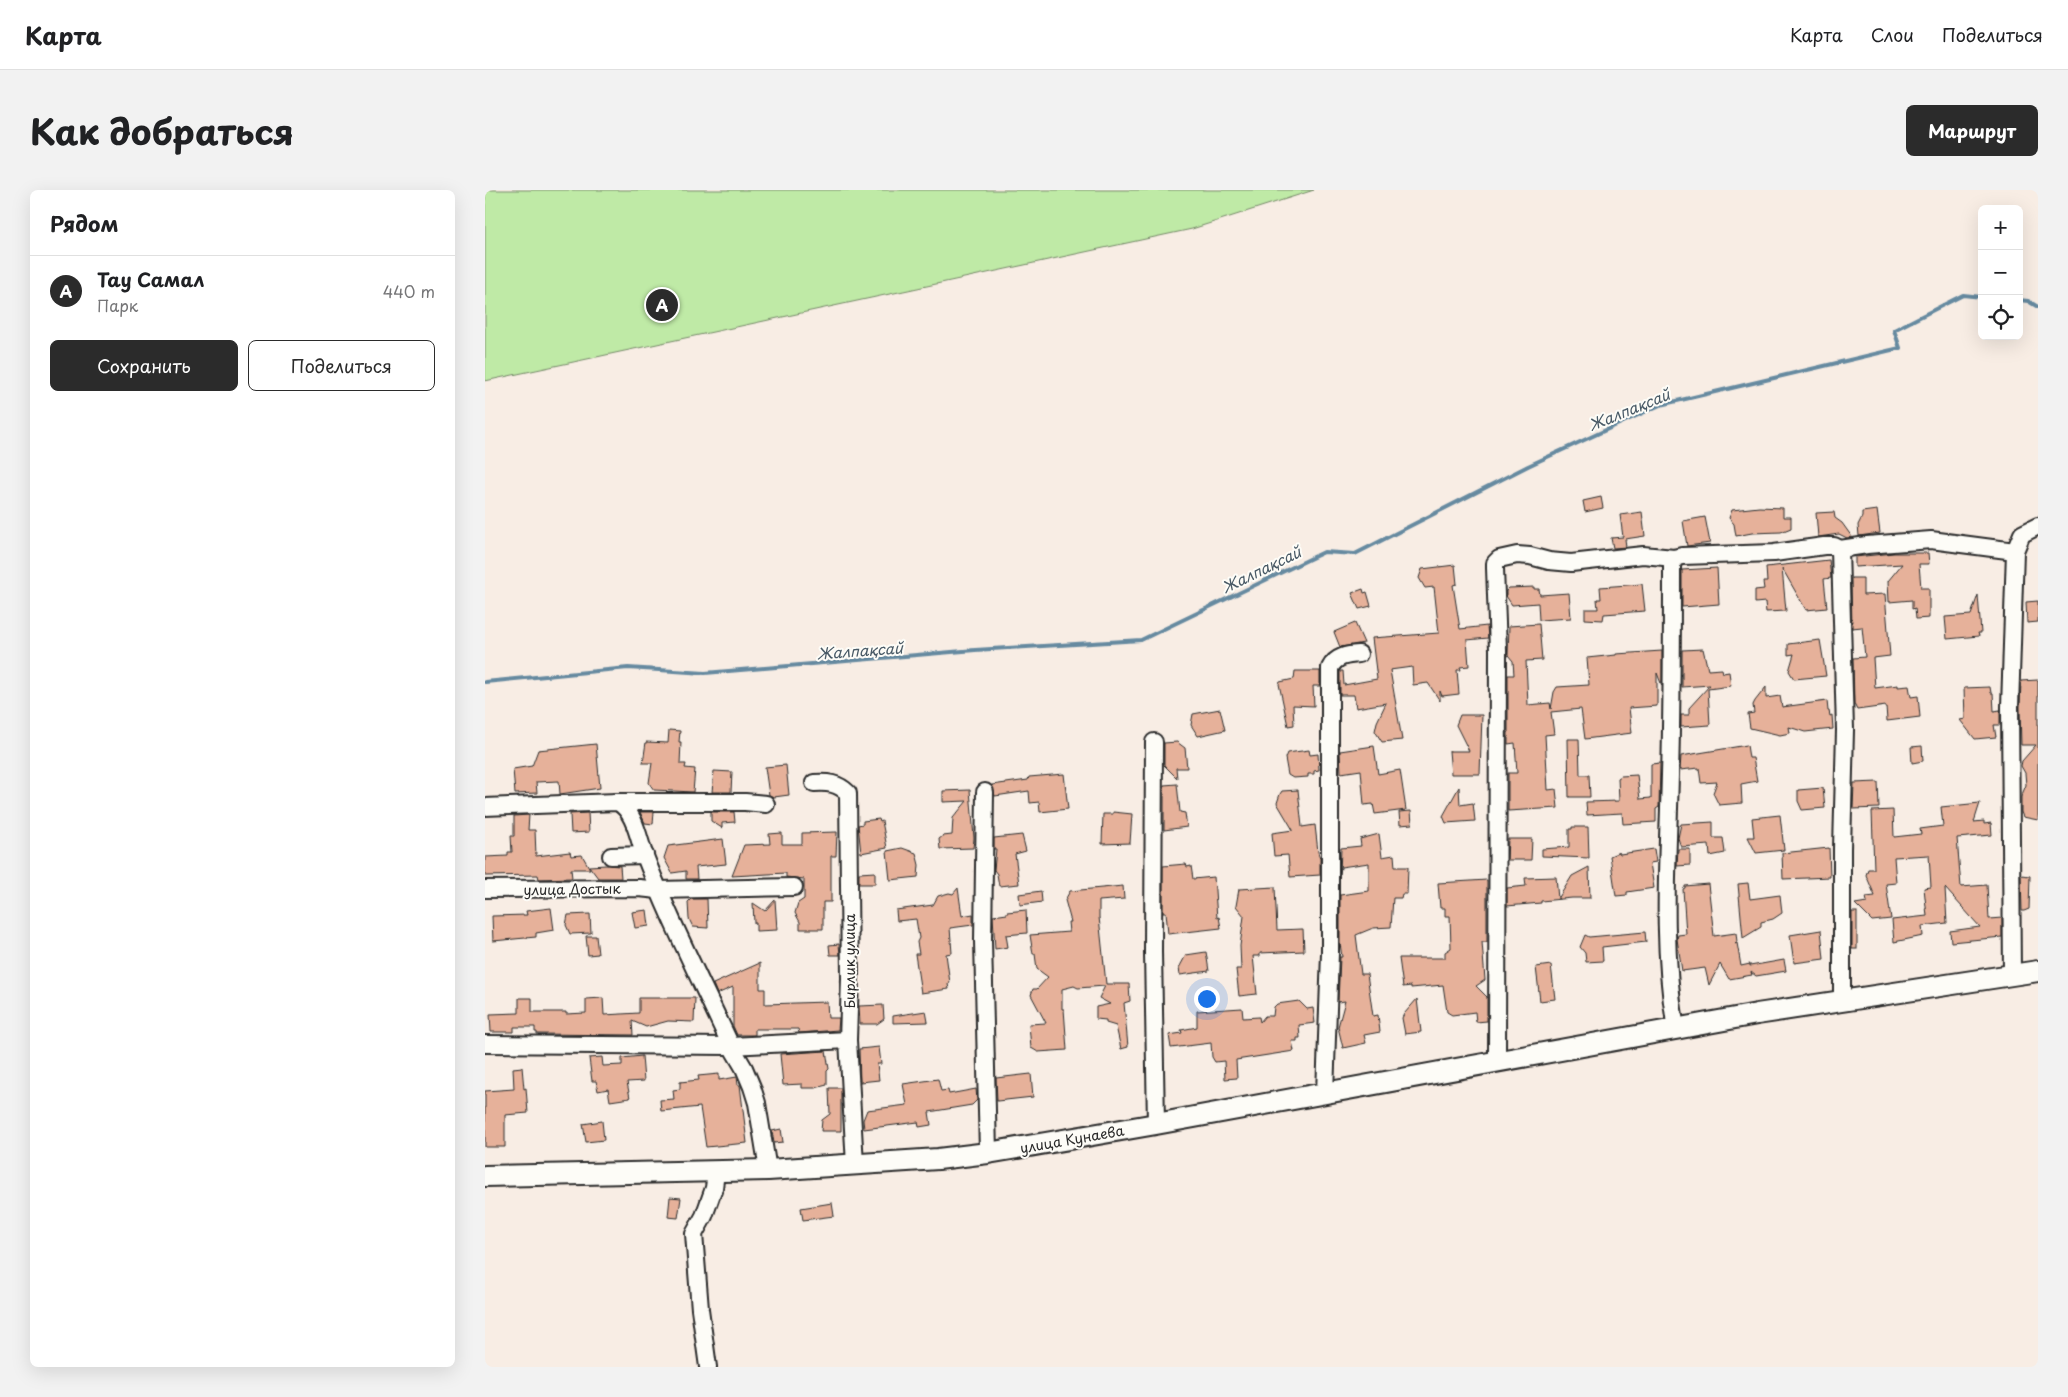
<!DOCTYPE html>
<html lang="ru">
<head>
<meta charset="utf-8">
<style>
  :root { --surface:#fff; --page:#f2f2f2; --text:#202124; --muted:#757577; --line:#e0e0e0; --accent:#2b2b2b }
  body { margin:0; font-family:"Playpen Sans",sans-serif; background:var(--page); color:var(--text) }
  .controls { position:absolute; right:15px; top:15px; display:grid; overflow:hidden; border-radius:8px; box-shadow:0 5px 20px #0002 }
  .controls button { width:45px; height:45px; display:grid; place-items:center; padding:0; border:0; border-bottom:1px solid var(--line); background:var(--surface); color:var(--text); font:25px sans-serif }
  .you { position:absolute; left:721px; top:808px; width:18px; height:18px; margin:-12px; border:4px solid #fff; border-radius:50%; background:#1a73e8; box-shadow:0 0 0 8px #1a73e833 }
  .badge { display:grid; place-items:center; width:32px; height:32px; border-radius:50%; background:var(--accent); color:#fff; font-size:16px; font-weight:700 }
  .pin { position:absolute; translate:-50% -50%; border:2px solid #fff; box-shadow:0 1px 5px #0006 }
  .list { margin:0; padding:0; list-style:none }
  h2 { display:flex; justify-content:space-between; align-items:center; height:65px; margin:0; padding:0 20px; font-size:21px }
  h2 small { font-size:16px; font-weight:400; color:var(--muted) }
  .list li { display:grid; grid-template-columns:32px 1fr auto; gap:15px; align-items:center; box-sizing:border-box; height:70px; padding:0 20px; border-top:1px solid var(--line) }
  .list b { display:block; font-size:19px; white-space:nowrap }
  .list p { margin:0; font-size:16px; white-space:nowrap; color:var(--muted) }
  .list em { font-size:16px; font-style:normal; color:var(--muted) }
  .actions { display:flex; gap:10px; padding:15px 20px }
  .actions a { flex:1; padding:11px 0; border:1px solid var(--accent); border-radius:8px; text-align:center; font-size:18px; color:var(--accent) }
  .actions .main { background:var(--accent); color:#fff }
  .icon { flex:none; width:28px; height:28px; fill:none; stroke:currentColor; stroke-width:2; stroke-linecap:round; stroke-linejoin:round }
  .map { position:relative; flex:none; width:1553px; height:1177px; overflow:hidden; border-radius:8px }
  header { display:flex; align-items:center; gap:30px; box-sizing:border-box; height:70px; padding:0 25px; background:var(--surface); border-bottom:1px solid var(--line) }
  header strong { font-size:24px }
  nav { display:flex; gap:28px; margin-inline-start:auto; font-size:18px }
  .intro { display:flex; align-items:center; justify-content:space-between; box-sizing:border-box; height:120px; padding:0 30px }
  h1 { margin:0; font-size:35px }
  .button { padding:12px 22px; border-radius:8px; background:var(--accent); color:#fff; font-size:18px; font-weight:700 }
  main { display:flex; gap:30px; padding:0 30px }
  aside { flex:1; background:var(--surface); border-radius:8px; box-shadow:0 5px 20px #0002 }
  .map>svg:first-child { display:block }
</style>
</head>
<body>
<header>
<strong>Карта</strong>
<nav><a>Карта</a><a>Слои</a><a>Поделиться</a></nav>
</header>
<div class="intro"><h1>Как добраться</h1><a class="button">Маршрут</a></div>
<main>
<aside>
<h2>Рядом<small></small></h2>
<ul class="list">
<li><span class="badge">A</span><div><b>Тау Самал</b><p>Парк</p></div><em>440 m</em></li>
</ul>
<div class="actions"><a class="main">Сохранить</a><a>Поделиться</a></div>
</aside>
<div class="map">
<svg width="1553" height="1177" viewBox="0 0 1553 1177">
  <rect width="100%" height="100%" fill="#f8ede4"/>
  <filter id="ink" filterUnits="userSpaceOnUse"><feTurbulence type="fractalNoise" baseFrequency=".02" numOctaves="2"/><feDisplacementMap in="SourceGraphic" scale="10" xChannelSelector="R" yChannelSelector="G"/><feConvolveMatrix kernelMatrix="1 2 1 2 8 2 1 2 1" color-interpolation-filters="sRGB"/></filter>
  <g filter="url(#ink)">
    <polygon fill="#bfeaa6" stroke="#758a68" points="0,0 829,0 707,39 0,191"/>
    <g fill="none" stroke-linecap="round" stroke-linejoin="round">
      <g stroke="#668aa0" stroke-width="4">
        <polyline points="1534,110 1543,111 1553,117"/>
        <polyline points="0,492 143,478 220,483 490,460 656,450 839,362 870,364 1043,276 1175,215 1415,158 1409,140 1478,105 1497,107"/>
      </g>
    </g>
    <g fill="#e6b19a" stroke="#2b2b2b">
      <polygon points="1116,307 1118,318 1100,322 1098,311"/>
      <polygon points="1274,317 1298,318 1298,327 1306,327 1306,338 1296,342 1267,343 1251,346 1249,334 1244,328 1247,320"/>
      <polygon points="1392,320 1395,343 1374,346 1373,335 1377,327 1377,322"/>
      <polygon points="1157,322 1160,346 1140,349 1141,357 1128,358 1126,348 1138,347 1135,325"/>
      <polygon points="1349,322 1350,328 1357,333 1367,347 1362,348 1354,344 1333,347 1331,323"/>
      <polygon points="1220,327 1225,353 1202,356 1198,331"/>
      <polygon points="1409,363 1443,363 1444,374 1434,374 1436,398 1444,398 1444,428 1431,429 1430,418 1427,419 1427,410 1404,412 1403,391 1417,374 1370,377 1370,367"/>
      <polygon points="1344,370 1346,388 1339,389 1342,418 1321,420 1297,378 1301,421 1281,422 1280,412 1270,413 1270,400 1279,399 1278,392 1282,392 1281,377"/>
      <polygon points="970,375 972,394 968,395 975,439 1002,436 1003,448 982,450 984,476 975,477 976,480 972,480 974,504 957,506 955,501 955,511 943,493 928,495 927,477 905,480 917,550 897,552 890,541 892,532 901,513 871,518 869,505 855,505 855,481 858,481 859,495 892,489 887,448 954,443 949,397 940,398 934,388 937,379"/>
      <polygon points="1232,378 1234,414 1197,417 1197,380"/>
      <polygon points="1366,388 1378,388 1378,405 1400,404 1405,466 1388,468 1390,498 1413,495 1413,497 1424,496 1426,507 1433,506 1435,527 1402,531 1401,516 1372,520 1369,514 1368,468 1380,467 1377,437 1367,438"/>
      <polygon points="1157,394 1160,421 1119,424 1118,430 1100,429 1100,419 1113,419 1112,409 1116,409 1115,397"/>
      <polygon points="1049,397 1049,399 1054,399 1055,405 1084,403 1086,428 1054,430 1053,413 1027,415 1021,406 1021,401 1024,398"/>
      <polygon points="878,399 879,403 882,402 886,416 874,419 867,403"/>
      <polygon points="1493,405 1496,443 1493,443 1494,446 1462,449 1460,427 1486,425"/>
      <polygon points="1553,411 1553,432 1542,433 1541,412"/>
      <polygon points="870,433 879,453 855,457 849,442"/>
      <polygon points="1054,434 1057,470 1041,471 1043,515 1065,513 1066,519 1069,502 1072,497 1104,495 1102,468 1131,465 1131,464 1177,461 1177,496 1172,483 1172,516 1144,518 1147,543 1100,549 1096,519 1066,522 1069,544 1060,545 1063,600 1071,599 1073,618 1023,621 1023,583 1032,583 1030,553 1023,554 1023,485 1029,485 1028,471 1023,465 1024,436"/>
      <polygon points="1335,450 1341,486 1309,489 1304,481 1309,464 1303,465 1303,454"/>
      <polygon points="1218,459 1223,480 1237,479 1238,483 1244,482 1246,496 1223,499 1225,535 1196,537 1196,525 1204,525 1204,518 1225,495 1197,497 1197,460"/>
      <polygon points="810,481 835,481 835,496 828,496 829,516 808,515 809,535 803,536 794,494 795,492 809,489"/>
      <polygon points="1553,490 1553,630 1538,627 1536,622 1536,607 1541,595 1540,583 1536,576 1537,571 1551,555 1536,555 1535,517 1536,491"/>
      <polygon points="1281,497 1281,508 1295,506 1297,517 1342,511 1343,521 1344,521 1345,526 1347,525 1348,539 1320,542 1304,537 1305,543 1295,545 1265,538 1263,524 1269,523 1268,515 1270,511"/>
      <polygon points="1505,497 1506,503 1508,503 1509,521 1515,520 1515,535 1509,535 1511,547 1490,549 1475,530 1480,529 1479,498"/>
      <polygon points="735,519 740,540 713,546 706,535 708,524"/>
      <polygon points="975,525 997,525 995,584 966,584 964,561 984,561 971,535"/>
      <polygon points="184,540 195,541 194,552 196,552 195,574 201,574 200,578 210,579 208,602 169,600 164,593 167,573 158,573 161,552 183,553"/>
      <polygon points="1083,549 1094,549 1095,585 1104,585 1105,607 1084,607"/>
      <polygon points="692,552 700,558 702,578 691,578 692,588 679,575 679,553"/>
      <polygon points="111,554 115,598 75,604 74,591 51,592 52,603 30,604 28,579 47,576 53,560"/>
      <polygon points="1262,555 1264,568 1268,568 1272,591 1256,594 1257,613 1234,615 1228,603 1232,592 1216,593 1214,578 1195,580 1196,566"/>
      <polygon points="889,556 893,584 915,580 921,620 890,624 888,614 879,615 876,580 856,583 855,561"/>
      <polygon points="1437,556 1438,571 1427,573 1426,557"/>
      <polygon points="824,560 825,565 833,564 834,580 829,581 829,584 823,584 823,587 808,588 803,585 800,568 802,563"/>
      <polygon points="1175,573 1174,617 1171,619 1171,632 1138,634 1137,623 1102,625 1101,612 1134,611 1133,588 1136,586 1152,585 1155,609 1166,608 1166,574"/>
      <polygon points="301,575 304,605 289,607 284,605 280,577"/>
      <polygon points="229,581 247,582 246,602 227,602"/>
      <polygon points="579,584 583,619 555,622 554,612 545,613 544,601 510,606 507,595 543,590 544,587"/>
      <polygon points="1393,592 1394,618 1368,619 1369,593"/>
      <polygon points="692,594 695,622 700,623 702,637 679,640 679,595"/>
      <polygon points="974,597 975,615 988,613 990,631 961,633 958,626"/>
      <polygon points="1338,598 1340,618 1317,620 1313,611 1313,600"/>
      <polygon points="485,600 489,648 488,658 455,659 454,649 458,646 467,645 468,628 482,611 458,612 458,601"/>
      <polygon points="813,600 817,637 830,635 833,662 835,668 835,685 805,687 803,665 789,666 787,643 808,640 792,613 795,604 797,601"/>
      <polygon points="1495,613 1489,632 1499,631 1499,634 1506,633 1507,645 1472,648 1476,697 1502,695 1504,729 1517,728 1517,747 1466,752 1465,741 1495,737 1460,698 1462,733 1437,736 1438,746 1409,752 1407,730 1442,726 1439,698 1446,697 1444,665 1409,667 1411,693 1401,694 1406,729 1387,731 1370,714 1382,712 1381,707 1390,706 1381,685 1383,679 1389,679 1387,621 1408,620 1409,647 1436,644 1435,639 1458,636 1456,617"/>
      <polygon points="926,621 927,634 915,635 914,622"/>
      <polygon points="155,622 169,622 168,634 160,633"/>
      <polygon points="226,622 249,622 250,632 237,633 237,638 226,631"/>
      <polygon points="628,622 647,624 645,653 617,654 618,624 628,624"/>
      <polygon points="103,623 104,642 86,643 85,624"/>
      <polygon points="44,625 43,640 50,640 51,666 85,662 86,666 97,665 105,679 86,679 87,688 54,689 53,685 0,686 0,667 23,666 23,662 27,662 26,646 29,646 29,626"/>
      <polygon points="1295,625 1299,660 1271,663 1263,647 1269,647 1267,628"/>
      <polygon points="394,629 395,632 397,631 402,658 376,663 373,635 378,634 378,631"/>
      <polygon points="1228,632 1228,648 1238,648 1240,663 1225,666 1224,655 1196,657 1193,648 1196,634"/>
      <polygon points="1087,637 1103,637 1104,668 1057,666 1057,659 1084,657 1084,639 1087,639"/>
      <polygon points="352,642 351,666 346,666 346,712 338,712 338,739 315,739 315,732 310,723 313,713 319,709 319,689 301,687 301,683 247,686 259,655 285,654 284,644 297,643 297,654 317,654 317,643"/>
      <polygon points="894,644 897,667 909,665 910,677 923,677 922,704 917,704 916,708 908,708 906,737 888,738 871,745 876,784 882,784 888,826 893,825 895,842 879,845 881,853 858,858 853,837 860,811 853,812 855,767 857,767 855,753 855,705 884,701 884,673 856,677 855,684 856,658 876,656 875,649"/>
      <polygon points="537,645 541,661 530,664 534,694 514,696 512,684 509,680 511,659 509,659 509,648"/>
      <polygon points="238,649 241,674 211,677 212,689 201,689 201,681 187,683 179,668 183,656"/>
      <polygon points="1023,649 1047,649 1046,670 1022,670"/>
      <polygon points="417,658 431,663 434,675 433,687 405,690 402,661"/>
      <polygon points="1344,658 1345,687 1298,689 1297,663"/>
      <polygon points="1169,659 1171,672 1165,673 1169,698 1142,702 1142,705 1131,706 1125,666 1134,662 1135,664"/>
      <polygon points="1193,659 1205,659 1205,675 1192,676"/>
      <polygon points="701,674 702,677 706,676 708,689 729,687 732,728 734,727 736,738 683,744 681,722 678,722 678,676"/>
      <polygon points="121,675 135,676 136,688 113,688 104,676"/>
      <polygon points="1104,677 1105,708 1087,708 1056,711 1056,713 1022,716 1022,698 1041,696 1040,688 1071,687 1073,709 1087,686"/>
      <polygon points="390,682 390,694 374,694 374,683"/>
      <polygon points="1536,685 1545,686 1544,719 1539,721 1537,721"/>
      <polygon points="1002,690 1002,752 997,752 1000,790 991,796 1002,807 1002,831 991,832 990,822 967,825 962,822 958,795 926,798 926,796 918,797 914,768 960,768 960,762 966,758 965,726 960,726 960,718 955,718 953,693"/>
      <polygon points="1263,693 1265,709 1295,705 1297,723 1288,729 1276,732 1276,737 1258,748 1253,694"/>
      <polygon points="1223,694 1229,746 1251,743 1252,752 1250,754 1252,753 1256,776 1265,774 1265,776 1299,770 1301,781 1271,786 1266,782 1267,785 1244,789 1235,774 1224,795 1220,778 1197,781 1192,749 1193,745 1201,744 1198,699 1200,698 1200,696"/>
      <polygon points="638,696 639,709 614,711 614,727 621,794 644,794 645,811 639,813 643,857 636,859 631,836 621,833 621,830 611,829 611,817 625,814 614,808 620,796 593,798 589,796 577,799 577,819 579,819 582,860 553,862 548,859 546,858 544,834 561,833 546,805 548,799 552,799 563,787 552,779 550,764 548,764 545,745 584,742 583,732 586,732 580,710 585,701"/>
      <polygon points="790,697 792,740 818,739 819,761 775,763 775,766 768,766 772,804 754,806 751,779 756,779 755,756 759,726 751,716 754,699"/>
      <polygon points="473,698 477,726 488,724 488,735 465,738 467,763 461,764 465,793 463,794 464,799 436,803 430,764 434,764 432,752 434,748 431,729 412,731 411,720 448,715 453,706 464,703 468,704"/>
      <polygon points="556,701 557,712 535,715 534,704"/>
      <polygon points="206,709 222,709 223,738 208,737 204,729 203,712"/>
      <polygon points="290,710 292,740 271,741 271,733 269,733 268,713 280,721"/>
      <polygon points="66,718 69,740 51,743 51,747 8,751 7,726 42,725 41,721"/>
      <polygon points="162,720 164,736 150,738 147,722"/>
      <polygon points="541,720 542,743 521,745 523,757 510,759 508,726 522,724 522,722"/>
      <rect x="1367" y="722" width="5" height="37"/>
      <polygon points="105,724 106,743 85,744 81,735 83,725"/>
      <polygon points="1336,740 1339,769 1309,773 1305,745"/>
      <polygon points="1160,742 1161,752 1117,757 1118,771 1101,772 1100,763 1095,757 1100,745 1104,747"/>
      <polygon points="101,746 111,746 113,764 103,765"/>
      <polygon points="354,754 355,765 345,765 344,755"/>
      <polygon points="721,762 724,781 695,785 694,778 701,765"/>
      <polygon points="275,773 275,799 280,799 280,814 342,812 343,828 354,828 353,840 314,843 313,839 270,839 270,845 252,845 248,836 248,797 232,804 228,794"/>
      <polygon points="1066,775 1070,809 1055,811 1051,777"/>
      <polygon points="34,808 47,808 47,822 81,822 81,824 101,823 101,809 118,808 119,825 154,823 154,808 210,808 209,832 183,831 161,837 147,831 148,845 52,844 52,842 50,842 50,837 29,837 29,842 6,842 5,824 34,823"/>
      <polygon points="932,809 936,842 920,844 917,828 919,824"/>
      <polygon points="814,811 822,819 828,818 830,833 814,835 815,848 812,848 812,851 807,851 809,861 751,870 752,888 740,889 739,871 730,872 727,867 726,853 686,858 684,845 697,843 696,840 712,837 712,821 757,818 758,828 774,827 775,832 780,826 788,826 789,817 792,814"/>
      <polygon points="398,815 399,829 392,834 375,834 374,816"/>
      <polygon points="441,821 443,832 408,833 408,826"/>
      <polygon points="394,857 396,874 392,874 394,890 375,892 374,859"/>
      <polygon points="341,861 344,879 342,881 342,895 330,898 317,898 317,894 298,895 295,864"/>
      <polygon points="157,866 159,891 142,892 145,908 125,911 123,899 113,901 111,891 107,891 104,868 117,867 118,876 137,875 137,868"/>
      <polygon points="37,877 39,899 41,898 43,923 20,925 20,957 0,957 0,901 29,899 28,878"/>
      <polygon points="234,884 234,890 252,887 253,895 255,895 262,953 221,957 215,917 176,921 175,910 189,909 188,900 195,899 195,892 214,890 213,886"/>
      <polygon points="546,884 548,907 512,911 511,888"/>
      <polygon points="453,889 456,901 463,900 464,904 491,899 492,910 487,915 444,922 446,935 434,937 433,932 379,939 378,930 382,920 422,915 418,894"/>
      <polygon points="344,898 356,898 356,941 336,941 337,930 345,924"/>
      <polygon points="117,931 119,950 101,952 98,934"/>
      <polygon points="296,939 298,952 289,953 287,941"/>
      <polygon points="185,1007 196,1008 193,1028 183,1027"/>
      <polygon points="347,1013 349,1026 318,1030 316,1018"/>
    </g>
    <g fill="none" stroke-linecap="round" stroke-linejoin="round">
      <g stroke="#2b2b2b" stroke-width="20">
        <g id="minor">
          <polyline points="1355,359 1360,540 1357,659 1357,810"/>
          <path d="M1189,368L1187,376C1187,446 1187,515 1185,585C1183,669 1176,755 1191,839"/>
          <polyline points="669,552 668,762 671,934"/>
          <path d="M329,593C342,592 353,593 363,603L365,788L363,850L370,975"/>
          <polyline points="500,602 498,751 503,963"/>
          <polyline points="132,612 260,612 281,614"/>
          <path d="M0,617L132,612C148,619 153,645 158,661C183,727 216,791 246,856L259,878L267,897L272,913L283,980"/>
          <polyline points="126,666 160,665"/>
          <polyline points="0,699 154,698 173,700 309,697"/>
          <polyline points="1527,785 1525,517 1530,361 1537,344 1553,336"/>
          <polyline points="0,854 246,856 363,850"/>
          <polyline points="1012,872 1013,460 1010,378 1010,373 1014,369 1032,365 1045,366 1064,371 1086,373 1158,365 1189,368 1197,366 1289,363 1339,356 1349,356 1355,359 1382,355 1446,350 1530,361"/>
          <path d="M840,903L845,763V478C851,466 862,465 874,464"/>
          <polyline points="223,1177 215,1119 209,1044 219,1026 229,998 231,982"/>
        </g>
      </g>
      <g stroke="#2b2b2b" stroke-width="24">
        <polyline id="major" points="0,986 283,980 453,969 503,963 671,934 1272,824 1553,781"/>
      </g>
      <use href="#minor" stroke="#fdfcf7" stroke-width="16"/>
      <use href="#major" stroke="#fdfcf7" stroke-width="20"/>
    </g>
  </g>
  <g text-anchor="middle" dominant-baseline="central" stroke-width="4" stroke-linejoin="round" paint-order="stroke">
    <g font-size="14" fill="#2b2b2b" stroke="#fdfcf7">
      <text transform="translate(87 699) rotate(-1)">улица Достык</text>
      <text transform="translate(364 771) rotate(-90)">Бирлик улица</text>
      <text transform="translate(587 949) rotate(-10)">улица Кунаева</text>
    </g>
    <g font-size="15" font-style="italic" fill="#495a66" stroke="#fdfcf7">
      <text transform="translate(1144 219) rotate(-22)">Жалпақсай</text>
      <text transform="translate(776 379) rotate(-26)">Жалпақсай</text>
      <text transform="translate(375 460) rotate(-4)">Жалпақсай</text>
    </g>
  </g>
</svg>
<div class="controls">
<button>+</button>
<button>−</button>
<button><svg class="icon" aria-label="locate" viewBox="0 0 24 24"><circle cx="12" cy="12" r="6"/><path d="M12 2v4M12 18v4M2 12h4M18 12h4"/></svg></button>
</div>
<div class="you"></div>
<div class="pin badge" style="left:177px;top:115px">A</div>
</div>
</main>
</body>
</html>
